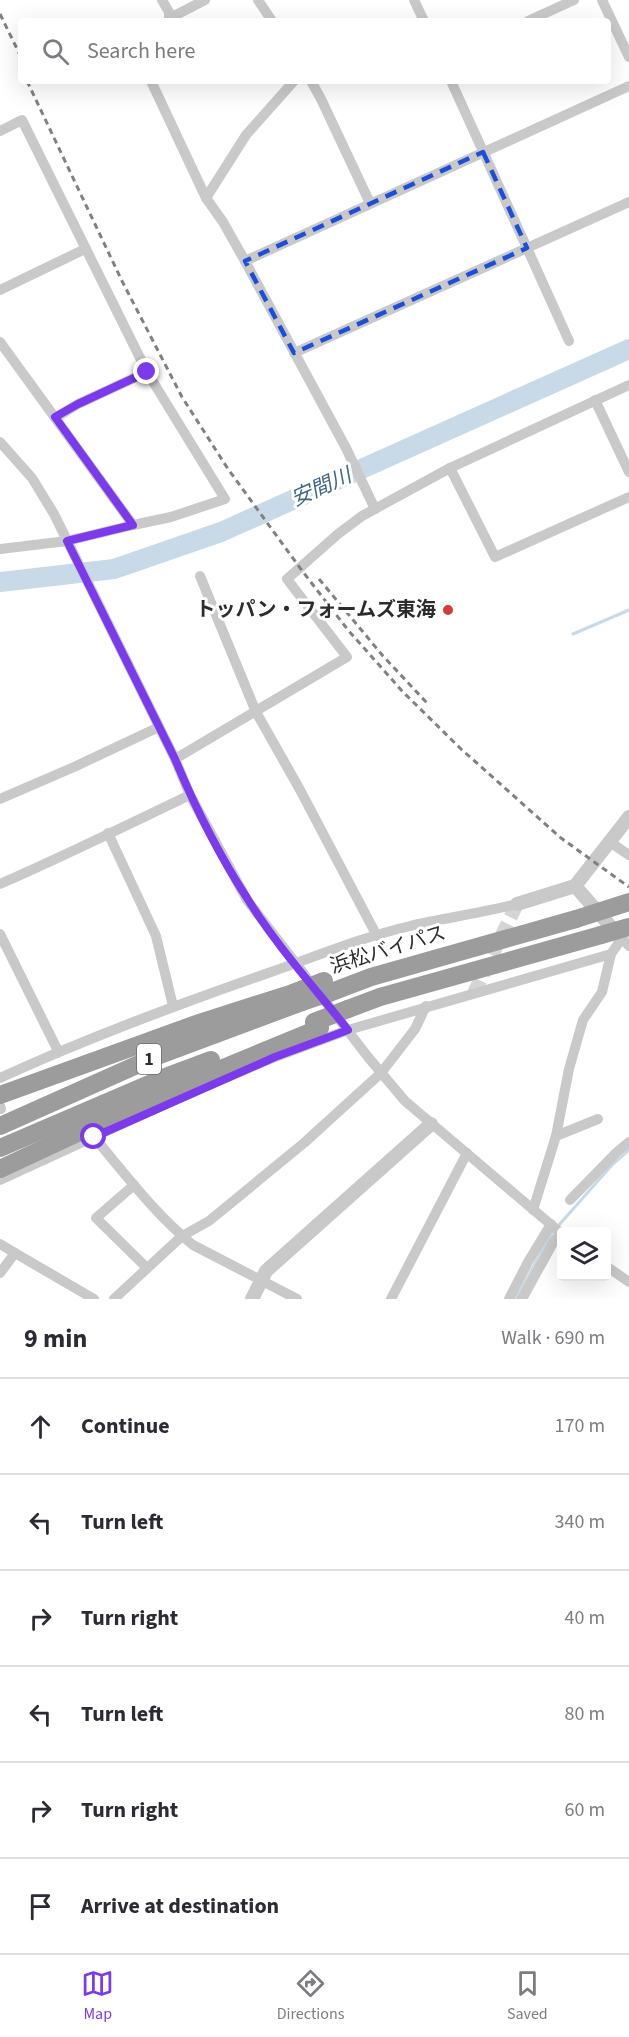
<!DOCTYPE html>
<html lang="en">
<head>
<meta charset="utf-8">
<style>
  :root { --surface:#fff; --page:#f7f7f7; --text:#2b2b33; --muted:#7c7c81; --line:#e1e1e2; --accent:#7c3aed }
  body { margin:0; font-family:"Source Sans 3","Noto Sans JP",sans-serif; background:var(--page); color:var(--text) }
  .controls { position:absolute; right:18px; bottom:18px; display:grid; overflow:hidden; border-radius:6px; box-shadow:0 6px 24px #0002 }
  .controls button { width:54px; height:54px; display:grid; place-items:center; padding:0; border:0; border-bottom:2px solid var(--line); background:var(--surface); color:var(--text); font:30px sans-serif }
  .stop { position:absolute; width:18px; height:18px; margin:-14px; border:4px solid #7c3aed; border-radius:50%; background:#fff }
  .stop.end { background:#7c3aed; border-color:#fff; box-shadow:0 2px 6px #0008 }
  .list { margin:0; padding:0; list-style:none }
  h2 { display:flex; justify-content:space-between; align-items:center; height:78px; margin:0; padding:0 24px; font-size:26px }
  h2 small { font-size:20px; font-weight:400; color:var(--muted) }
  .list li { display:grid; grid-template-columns:39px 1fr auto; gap:18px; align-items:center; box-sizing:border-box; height:96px; padding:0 24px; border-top:2px solid var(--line) }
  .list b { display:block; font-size:22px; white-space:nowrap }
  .list em { font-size:20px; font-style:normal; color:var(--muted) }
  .icon { flex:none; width:33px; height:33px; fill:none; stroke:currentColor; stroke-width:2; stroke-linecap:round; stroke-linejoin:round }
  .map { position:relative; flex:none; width:629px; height:1299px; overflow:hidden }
  .search { position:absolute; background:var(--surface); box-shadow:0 6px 24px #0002; left:18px; right:18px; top:18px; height:66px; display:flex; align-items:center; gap:15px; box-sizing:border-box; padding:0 21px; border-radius:6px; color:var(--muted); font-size:22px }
  .sheet { height:654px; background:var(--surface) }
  nav { display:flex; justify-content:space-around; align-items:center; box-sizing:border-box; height:84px; border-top:2px solid var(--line); background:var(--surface); font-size:16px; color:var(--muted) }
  nav a { display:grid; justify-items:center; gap:3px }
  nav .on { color:var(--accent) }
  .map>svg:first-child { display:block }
</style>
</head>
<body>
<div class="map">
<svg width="629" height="1299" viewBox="0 0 629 1299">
  <rect width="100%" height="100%" fill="#fff"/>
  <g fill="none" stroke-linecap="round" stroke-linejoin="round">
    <g stroke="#c8d9e8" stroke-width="3">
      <polyline points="573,634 629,610"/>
      <polyline points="516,1299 551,1234 612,1165 629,1150"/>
    </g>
    <polyline stroke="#c8d9e8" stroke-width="20" points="0,582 114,569 221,532 629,349"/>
    <polyline stroke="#d5d5d5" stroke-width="14" stroke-dasharray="14 7" stroke-linecap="butt" points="474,993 517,904"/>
    <g stroke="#c9c9c9" stroke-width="10">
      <polyline points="162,0 169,12 169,21"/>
      <polyline points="258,0 272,21"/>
      <polyline points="414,0 424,21"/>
      <polyline points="602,0 629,57"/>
      <polyline points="170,18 205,0"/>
      <polyline points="528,21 574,0"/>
      <polyline points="151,81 206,198 223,222 245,261"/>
      <polyline points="311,81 321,99 370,203"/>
      <polyline points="451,81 527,248 629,202"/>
      <polyline points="0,131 22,120 147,372 225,499 171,517 133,525"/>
      <polyline points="206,198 246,135 294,81"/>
      <polyline points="0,290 85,249"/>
      <polyline points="0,342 133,525 67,541 0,549"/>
      <polyline points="294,353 527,248 569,341"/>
      <polyline points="595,400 629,472"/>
      <polyline points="55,418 78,404 147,372"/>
      <polyline points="0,442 32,478 54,514 175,759 190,795 247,900 368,1057 405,1101 562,1234"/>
      <polyline points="450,468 495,557 629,497"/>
      <polyline points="375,509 346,448 245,261 629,86"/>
      <polyline points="200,576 256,712 299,788 377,936"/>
      <polyline points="175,759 347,657 287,579 338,534 362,516 450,468 629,385"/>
      <polyline points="0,799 74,767 159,727"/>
      <polyline points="108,833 156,936 173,1006"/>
      <polyline points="610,842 629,855"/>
      <path d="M0,884C64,856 127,825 190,795"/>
      <polyline points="0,934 58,1051"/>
      <path d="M0,1078C89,1037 179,1004 271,972C317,956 363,937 410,926C445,918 481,913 517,904"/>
      <polyline points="0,1106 1,1109"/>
      <polyline points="556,1136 598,1119"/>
      <path d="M94,1137C125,1174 155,1214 193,1245L297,1299"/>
      <polyline points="0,1180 181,1097 275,1057 348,1030 611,954 622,938 629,946"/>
      <polyline points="134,1185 96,1218 147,1268"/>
      <polyline points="570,1200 617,1152 629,1142"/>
      <polyline points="533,1210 556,1136 569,1069 583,1020 602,992 611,954"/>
      <polyline points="0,1244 15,1253 0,1273"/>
      <polyline points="15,1253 94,1299"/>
      <polyline points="606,1266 629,1282"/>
      <polyline points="114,1299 182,1236 209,1221 304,1143 381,1073 415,1029 426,1006"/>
      <polyline points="391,1299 467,1153"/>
      <polyline points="509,1299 528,1262 551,1224"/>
      <polyline points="522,1299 554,1241 561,1233"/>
    </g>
    <g stroke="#c9c9c9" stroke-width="14">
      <polyline points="575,886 619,936"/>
      <polyline points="517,904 575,886 629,817"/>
      <polyline points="252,1299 266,1271 431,1124"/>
    </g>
    <g stroke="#9c9c9c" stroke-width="18">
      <polyline points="329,993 371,977 576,919"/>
      <polyline points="348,1009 380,997 601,935"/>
      <polyline points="0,1095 199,1023 293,993"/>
      <polyline points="0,1126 157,1056 302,1002"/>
      <polyline points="0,1148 168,1076 211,1060"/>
      <polyline points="0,1169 165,1092 320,1028"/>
    </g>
    <g stroke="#818181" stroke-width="3" stroke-dasharray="6 4.5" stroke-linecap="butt">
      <polyline points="0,14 21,57"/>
      <polyline points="27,81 122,281 182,397 228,469 303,572 348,630 403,692 461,749 561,838 629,887"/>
      <polyline points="319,579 383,656 427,703"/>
    </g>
    <g stroke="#9c9c9c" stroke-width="18">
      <polyline points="576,919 629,902"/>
      <polyline points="601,935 629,927"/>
      <polyline points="293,993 324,981"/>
      <polyline points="302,1002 329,993"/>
      <polyline points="314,1022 348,1009"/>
    </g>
  </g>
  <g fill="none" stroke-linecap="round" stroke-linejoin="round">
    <path stroke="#7c3aed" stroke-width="8" d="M94,1137L275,1057L348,1030C314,987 276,945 247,898C219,855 195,807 175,759L67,541L133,525L55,417L78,404L147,372"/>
  </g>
  <path fill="none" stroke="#1d4ed8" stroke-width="4.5" stroke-dasharray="12 8" stroke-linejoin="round" d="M483,152L527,248L294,353L245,261Z"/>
  <circle fill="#d73a3a" stroke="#fff" stroke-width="2" cx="448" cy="610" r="6"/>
  <g text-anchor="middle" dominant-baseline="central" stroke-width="6" stroke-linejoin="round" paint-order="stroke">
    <rect fill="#fff" stroke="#6b6b6b" stroke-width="1.5" x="137" y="1044" width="24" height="30" rx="4.5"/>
    <g font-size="18" font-weight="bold" fill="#2c2c2c">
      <text x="149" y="1059">1</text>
    </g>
    <g font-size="20" font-weight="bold" fill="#2c2c2c" stroke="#fff" text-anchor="end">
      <text x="436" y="610">トッパン・フォームズ東海</text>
    </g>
    <g font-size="20" fill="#2c2c2c" stroke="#fff">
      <text transform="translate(388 950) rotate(-17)">浜松バイパス</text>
    </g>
    <g font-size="21" font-style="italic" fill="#416787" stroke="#fff">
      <text transform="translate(321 487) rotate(-24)">安間川</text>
    </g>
  </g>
</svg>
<div class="controls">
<button><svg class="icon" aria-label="layers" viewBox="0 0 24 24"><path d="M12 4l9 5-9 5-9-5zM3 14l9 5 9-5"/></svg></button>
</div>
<div class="stop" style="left:94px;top:1137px"></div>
<div class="stop end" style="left:147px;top:372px"></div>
<div class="search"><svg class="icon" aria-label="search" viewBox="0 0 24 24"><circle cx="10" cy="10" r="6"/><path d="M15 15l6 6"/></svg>Search here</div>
</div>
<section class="sheet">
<h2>9 min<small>Walk · 690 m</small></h2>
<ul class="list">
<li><svg class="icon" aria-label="ahead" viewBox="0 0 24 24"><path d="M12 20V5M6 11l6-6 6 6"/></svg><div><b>Continue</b></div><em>170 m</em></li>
<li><svg class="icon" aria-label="left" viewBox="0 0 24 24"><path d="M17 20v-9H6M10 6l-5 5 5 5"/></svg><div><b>Turn left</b></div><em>340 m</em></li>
<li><svg class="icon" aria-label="right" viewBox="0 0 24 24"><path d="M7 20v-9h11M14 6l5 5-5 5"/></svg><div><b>Turn right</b></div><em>40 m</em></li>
<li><svg class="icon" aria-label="left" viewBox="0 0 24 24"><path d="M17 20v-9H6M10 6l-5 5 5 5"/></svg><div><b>Turn left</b></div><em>80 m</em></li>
<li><svg class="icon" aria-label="right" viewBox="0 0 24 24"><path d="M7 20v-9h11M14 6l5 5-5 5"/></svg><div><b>Turn right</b></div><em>60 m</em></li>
<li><svg class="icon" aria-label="arrive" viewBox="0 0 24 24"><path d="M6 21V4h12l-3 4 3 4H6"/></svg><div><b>Arrive at destination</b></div></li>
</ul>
</section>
<nav>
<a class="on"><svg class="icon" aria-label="map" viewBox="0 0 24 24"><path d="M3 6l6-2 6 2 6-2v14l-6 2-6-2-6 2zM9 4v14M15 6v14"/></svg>Map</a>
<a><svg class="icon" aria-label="directions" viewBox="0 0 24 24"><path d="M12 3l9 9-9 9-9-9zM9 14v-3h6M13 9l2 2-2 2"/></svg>Directions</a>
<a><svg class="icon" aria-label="saved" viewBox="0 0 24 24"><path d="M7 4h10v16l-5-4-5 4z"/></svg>Saved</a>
</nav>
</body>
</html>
